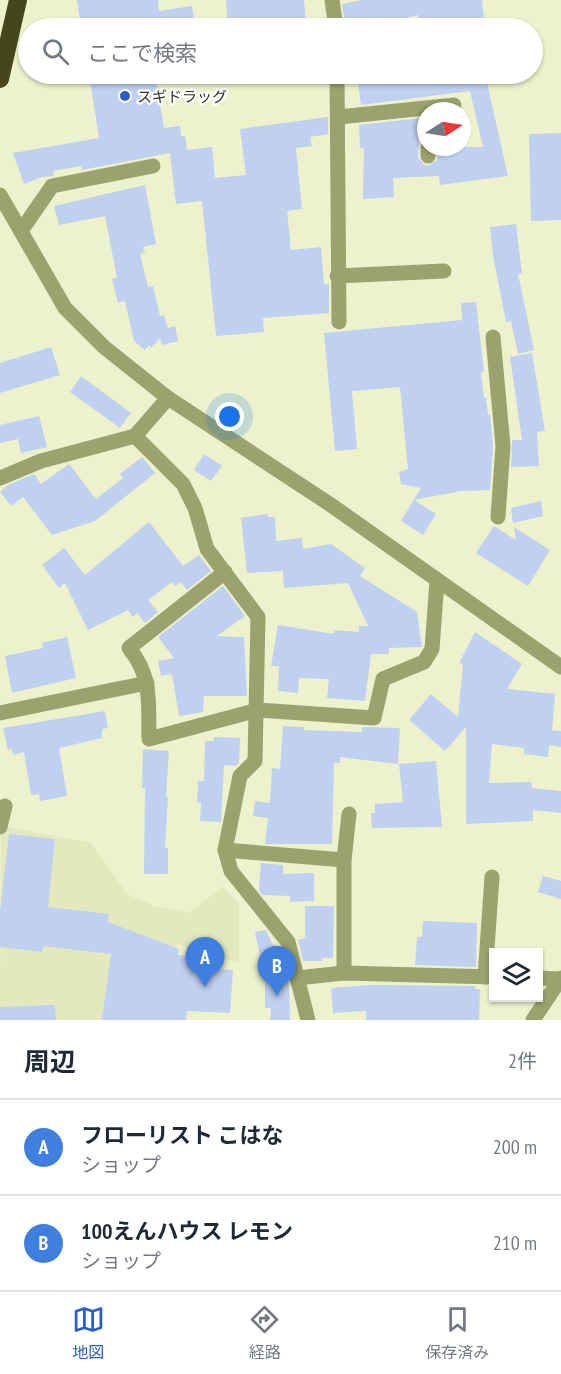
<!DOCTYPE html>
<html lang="ja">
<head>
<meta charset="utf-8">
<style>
  :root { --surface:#fff; --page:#f2f2f3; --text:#1f2937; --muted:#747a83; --line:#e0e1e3; --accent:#2a5dcb }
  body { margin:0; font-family:"PT Sans Narrow","Noto Sans JP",sans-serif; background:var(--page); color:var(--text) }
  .controls { position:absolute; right:18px; bottom:18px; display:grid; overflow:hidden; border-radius:0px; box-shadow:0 2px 4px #0004 }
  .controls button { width:54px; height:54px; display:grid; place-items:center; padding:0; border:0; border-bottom:2px solid var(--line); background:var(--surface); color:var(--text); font:30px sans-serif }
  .compass { position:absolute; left:417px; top:102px; width:54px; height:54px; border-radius:50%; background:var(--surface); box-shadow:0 2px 4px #0004; rotate:78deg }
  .you { position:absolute; left:230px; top:417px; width:21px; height:21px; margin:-15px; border:4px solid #fff; border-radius:50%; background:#1a73e8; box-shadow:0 0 0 9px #1a73e833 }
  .badge { display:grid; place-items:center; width:39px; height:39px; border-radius:50%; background:var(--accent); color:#fff; font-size:20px; font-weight:700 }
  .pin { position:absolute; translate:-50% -50px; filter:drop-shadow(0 2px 3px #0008) }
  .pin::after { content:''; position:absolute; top:32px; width:21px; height:18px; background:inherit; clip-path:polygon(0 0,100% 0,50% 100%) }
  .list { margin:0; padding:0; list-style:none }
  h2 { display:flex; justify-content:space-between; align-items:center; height:78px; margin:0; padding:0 24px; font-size:26px }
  h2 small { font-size:20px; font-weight:400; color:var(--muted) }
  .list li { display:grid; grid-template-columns:39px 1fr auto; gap:18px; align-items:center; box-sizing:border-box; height:96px; padding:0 24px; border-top:2px solid var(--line) }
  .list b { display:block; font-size:22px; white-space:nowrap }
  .list p { margin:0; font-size:20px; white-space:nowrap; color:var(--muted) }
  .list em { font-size:20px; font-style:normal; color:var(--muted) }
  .icon { flex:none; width:33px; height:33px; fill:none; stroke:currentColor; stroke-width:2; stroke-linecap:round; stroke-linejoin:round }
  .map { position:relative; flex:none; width:561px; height:1020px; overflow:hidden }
  .search { position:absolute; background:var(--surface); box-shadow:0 2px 4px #0004; left:18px; right:18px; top:18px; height:66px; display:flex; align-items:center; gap:15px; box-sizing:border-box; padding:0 21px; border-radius:33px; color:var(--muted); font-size:22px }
  .sheet { height:270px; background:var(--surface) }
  nav { display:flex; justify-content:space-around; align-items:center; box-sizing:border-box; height:84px; border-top:2px solid var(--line); background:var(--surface); font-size:16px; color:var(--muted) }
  nav a { display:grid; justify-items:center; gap:3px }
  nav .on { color:var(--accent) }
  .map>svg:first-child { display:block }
</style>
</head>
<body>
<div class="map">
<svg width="561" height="1020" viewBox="0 0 561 1020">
  <rect width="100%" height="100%" fill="#edf2cd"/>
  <polygon fill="#e3e9bc" points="1,826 91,843 127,894 154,906 189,913 222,887 239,903 239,963 177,944 167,1020 0,1020"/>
  <g fill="#bfd0f0">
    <polygon points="77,0 158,0 159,11 192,6 195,28 81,28"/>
    <polygon points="226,0 304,0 306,21 228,28"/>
    <polygon points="363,0 482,0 485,28 420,28 418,15 391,21 391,18 378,21 377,17 345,24 342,4"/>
    <polygon points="89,74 155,74 164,128 180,126 181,136 185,136 187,150 212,147 215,178 246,175 240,129 328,117 328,134 310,137 312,146 296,148 302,209 287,211 291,250 321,247 324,284 329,284 329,313 263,318 264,332 216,336 202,201 176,204 170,153 82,170 81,166 53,171 54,176 42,177 24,184 13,153 99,138"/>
    <polygon points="357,74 485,74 508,176 440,185 439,176 393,178 394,197 363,199 364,148 360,148 359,125 421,118 418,157 423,164 427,166 437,160 438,147 483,147 470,91 361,105"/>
    <polygon points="561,133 561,220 531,221 529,134"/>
    <polygon points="145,185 156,244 143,247 145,253 140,254 148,287 153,286 160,316 164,315 168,328 175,326 178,341 162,345 160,338 151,348 149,345 145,350 134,341 125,301 118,303 112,279 117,278 105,216 59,225 54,206"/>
    <polygon points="516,224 522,274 518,274 534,350 518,354 511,321 506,322 493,255 490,227"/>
    <polygon points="476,302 484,371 481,372 484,398 486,398 488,415 490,415 493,446 490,490 461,491 414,500 436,514 423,535 401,521 421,488 401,484 399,472 408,469 400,387 352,391 357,449 335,451 324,333 462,320 461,303"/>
    <polygon points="51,347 60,375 0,393 0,363"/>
    <polygon points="532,353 545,431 537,432 539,466 511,467 512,440 522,440 510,357"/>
    <polygon points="81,376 131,413 120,428 70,392"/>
    <polygon points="39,416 47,447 21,453 18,439 0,443 0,425"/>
    <polygon points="204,454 222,466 211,481 194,470"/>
    <polygon points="142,457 155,473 95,521 52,535 23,497 11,506 0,492 8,485 34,474 41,484 69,464 96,499 123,478 120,474"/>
    <polygon points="541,501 543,516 513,523 511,508"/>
    <polygon points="267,514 268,517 275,517 276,541 302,538 303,549 331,544 365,568 360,576 417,612 422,647 389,648 389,654 371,654 365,701 327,698 329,679 299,678 298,693 278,691 279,666 271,666 278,625 334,634 335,630 359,632 359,626 368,626 348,583 284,588 283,571 247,573 241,518"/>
    <polygon points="149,522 183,566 199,555 211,571 187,590 181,582 175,586 172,582 148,600 158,612 145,623 137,613 133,617 128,610 88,630 65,583 59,588 42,565 64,548 85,575"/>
    <polygon points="494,526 516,540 514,527 550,550 528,586 476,553"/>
    <polygon points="223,586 245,616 217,636 244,637 247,696 204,696 203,712 179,716 172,674 161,676 158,661 174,658 158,637"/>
    <polygon points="475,632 522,664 507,689 555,694 552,730 561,731 561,747 549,745 548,757 524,754 524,748 492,744 489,783 531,782 532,788 561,791 561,813 533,810 533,821 466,824 466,727 445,751 409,720 431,694 458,717 463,664 459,663"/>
    <polygon points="67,637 76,678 12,693 5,656 43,648 42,643"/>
    <polygon points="105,711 108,728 102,729 102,738 59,748 67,796 40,801 39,794 31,795 24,752 13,755 12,749 8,750 3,728"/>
    <polygon points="283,726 304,727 304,730 362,732 362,727 400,728 398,764 340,757 340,763 334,763 332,844 265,844 268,818 253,816 255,801 270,803 272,768 280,769"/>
    <polygon points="214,737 240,738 239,763 236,766 224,765 221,822 200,821 201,803 197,802 198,781 204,781 205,741 214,741"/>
    <polygon points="143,749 169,751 166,797 168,797 165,848 168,848 168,874 144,874 145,788 142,788"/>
    <polygon points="436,761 442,827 372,828 371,813 375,813 375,804 403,802 399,764"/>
    <polygon points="9,834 55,839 48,907 109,914 108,922 179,949 178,955 198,958 196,968 233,970 230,1013 187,1011 186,1020 102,1020 111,954 43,946 42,952 0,947 0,911"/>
    <polygon points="261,863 283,865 283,874 314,873 314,901 290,902 290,896 262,895 259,890"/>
    <polygon points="543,876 561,881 561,899 538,892"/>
    <polygon points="305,906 334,906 333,958 322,958 322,961 303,961 298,940 305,938"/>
    <polygon points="423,921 477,923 476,967 415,965 417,937 422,937"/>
    <polygon points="266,930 273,945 279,946 289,987 290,1020 270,1020 271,1008 265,1008 265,978 255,932"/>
    <polygon points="371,985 475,986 475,989 480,989 479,1020 366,1020 366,1011 333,1013 331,988"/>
    <polygon points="55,1005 56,1020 0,1020 0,1007"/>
  </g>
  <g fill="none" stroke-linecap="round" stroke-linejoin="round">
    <g stroke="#9ca26d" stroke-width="15">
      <polyline points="332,0 336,28"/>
      <polyline points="337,74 339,322"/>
      <polyline points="339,117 454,105"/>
      <polyline points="428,156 428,147"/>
      <polyline points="0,195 65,308 104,347 168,398 331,505 561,667"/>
      <polyline points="21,231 52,186 153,166"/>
      <polyline points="337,276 444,271"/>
      <polyline points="493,337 503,446 498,517"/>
      <polyline points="135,436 183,484 195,508 207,549 258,617 255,761 240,776 225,850 344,860"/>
      <polyline points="0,478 41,461 135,436 168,398"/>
      <path d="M225,572L129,648C153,678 148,702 149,739L258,710L374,718L383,679L424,662L432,649L437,581"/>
      <polyline points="0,713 147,683"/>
      <polyline points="0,827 5,806"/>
      <polyline points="225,850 231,871 288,942 308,1020"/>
      <polyline points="344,973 344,860 349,814"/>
      <polyline points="485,977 492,877"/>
      <polyline points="297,978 344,973 494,977"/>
      <polyline points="538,978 560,979"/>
      <polyline points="533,1020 561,978"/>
    </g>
    <polyline stroke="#43471b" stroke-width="18" points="0,79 18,0"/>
  </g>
  <circle fill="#2a5dcb" stroke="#fff" stroke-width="2" cx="125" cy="96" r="6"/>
  <g text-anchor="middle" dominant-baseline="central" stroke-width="4.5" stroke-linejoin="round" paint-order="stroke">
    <g font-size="15" fill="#2f3123" stroke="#fff" text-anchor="start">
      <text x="137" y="96">スギドラッグ</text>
    </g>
  </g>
</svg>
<div class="controls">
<button><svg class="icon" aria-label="layers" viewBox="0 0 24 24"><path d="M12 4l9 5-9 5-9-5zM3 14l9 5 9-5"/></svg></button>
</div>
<svg class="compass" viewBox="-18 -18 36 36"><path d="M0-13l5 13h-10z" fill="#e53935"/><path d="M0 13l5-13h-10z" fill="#747a83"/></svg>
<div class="you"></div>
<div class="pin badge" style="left:205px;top:987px;background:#3f7fe0">A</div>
<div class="pin badge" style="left:277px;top:996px;background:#3f7fe0">B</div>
<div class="search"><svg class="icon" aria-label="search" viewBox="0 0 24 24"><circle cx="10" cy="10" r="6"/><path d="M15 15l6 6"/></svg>ここで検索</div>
</div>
<section class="sheet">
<h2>周辺<small>2件</small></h2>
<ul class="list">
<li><span class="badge" style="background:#3f7fe0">A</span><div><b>フローリスト こはな</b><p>ショップ</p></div><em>200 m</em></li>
<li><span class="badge" style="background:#3f7fe0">B</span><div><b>100えんハウス レモン</b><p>ショップ</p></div><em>210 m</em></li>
</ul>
</section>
<nav>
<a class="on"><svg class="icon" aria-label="map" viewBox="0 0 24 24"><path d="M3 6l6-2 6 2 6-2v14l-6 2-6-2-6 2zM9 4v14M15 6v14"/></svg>地図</a>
<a><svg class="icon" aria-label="directions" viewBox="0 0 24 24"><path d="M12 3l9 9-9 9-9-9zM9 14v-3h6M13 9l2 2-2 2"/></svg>経路</a>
<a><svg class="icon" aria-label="saved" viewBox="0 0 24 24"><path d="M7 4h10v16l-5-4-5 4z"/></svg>保存済み</a>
</nav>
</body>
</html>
